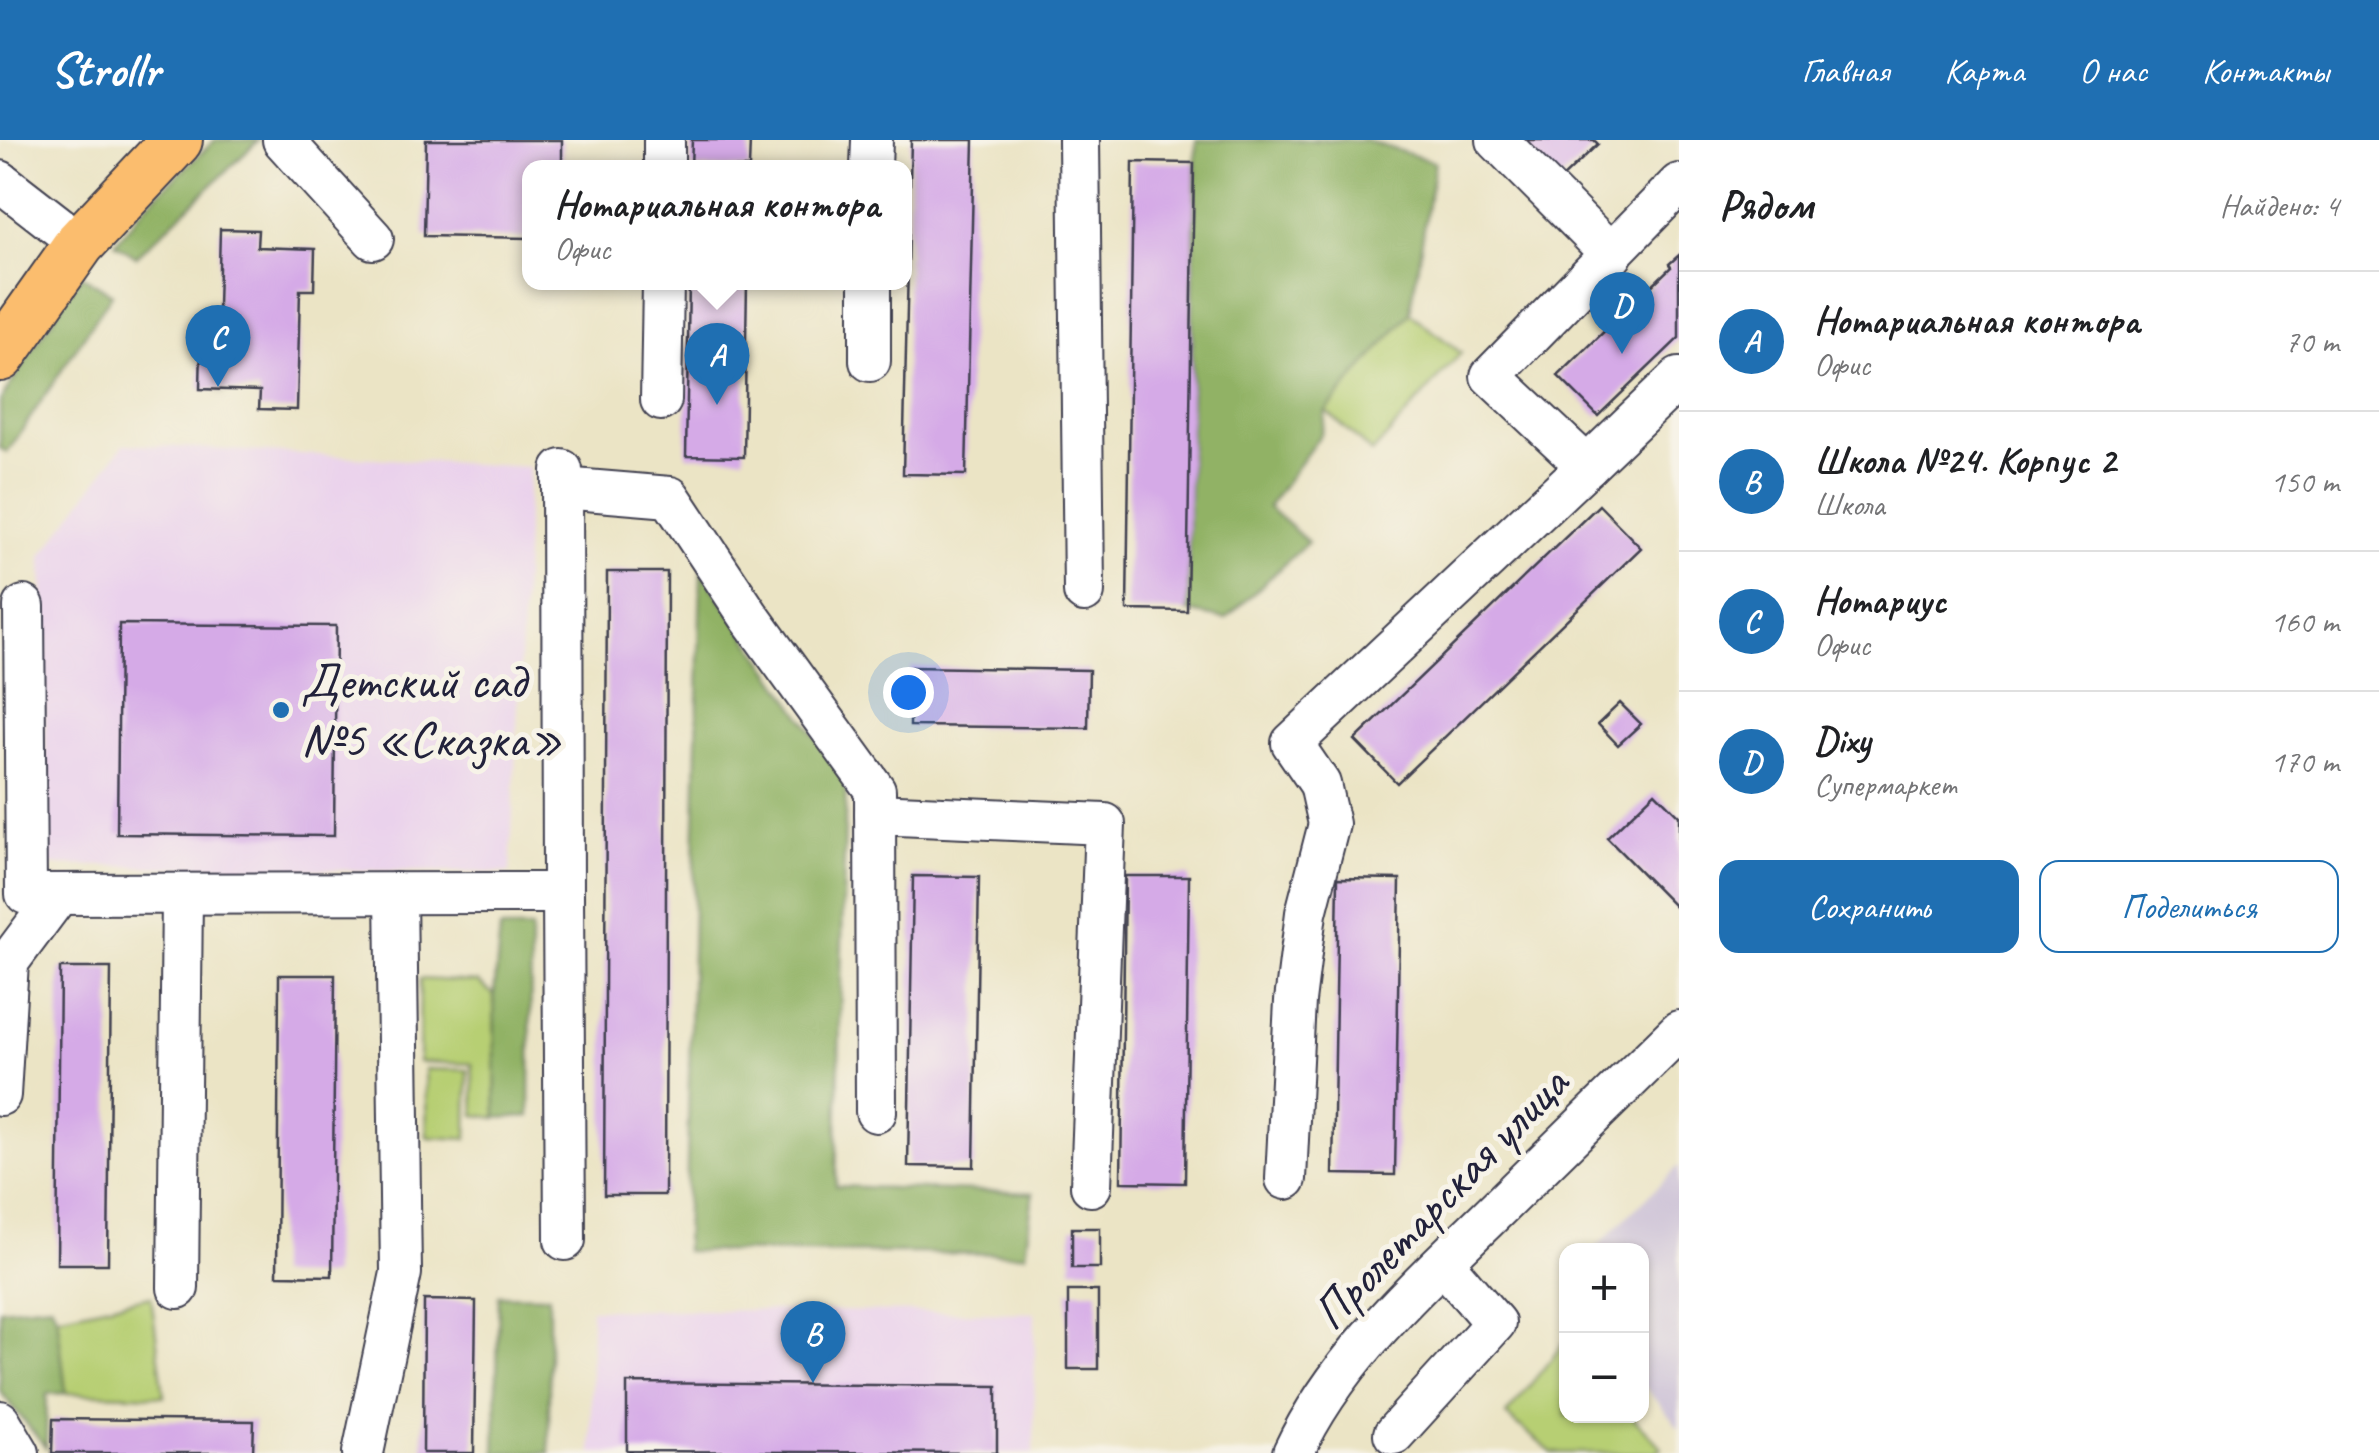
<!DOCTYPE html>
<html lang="ru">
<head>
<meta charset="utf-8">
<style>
  :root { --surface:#fff; --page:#f2f2f2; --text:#202124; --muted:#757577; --line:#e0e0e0; --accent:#1f6fb2 }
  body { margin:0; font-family:Caveat,sans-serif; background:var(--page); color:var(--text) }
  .controls { position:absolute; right:30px; bottom:30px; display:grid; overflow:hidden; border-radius:20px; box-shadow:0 2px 8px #0004 }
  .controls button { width:90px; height:90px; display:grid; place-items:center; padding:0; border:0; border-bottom:2px solid var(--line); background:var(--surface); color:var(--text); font:50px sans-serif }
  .you { position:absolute; left:908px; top:552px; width:35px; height:35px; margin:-25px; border:8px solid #fff; border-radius:50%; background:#1a73e8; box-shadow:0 0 0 15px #1a73e833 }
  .badge { display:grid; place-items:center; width:65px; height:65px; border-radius:50%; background:var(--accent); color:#fff; font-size:32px; font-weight:700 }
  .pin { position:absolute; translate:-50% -82px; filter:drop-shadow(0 2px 5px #0008) }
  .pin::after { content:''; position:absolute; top:52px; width:35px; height:30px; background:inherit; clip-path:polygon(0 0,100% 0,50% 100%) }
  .popup { position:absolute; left:522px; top:20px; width:390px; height:130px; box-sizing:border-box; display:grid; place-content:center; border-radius:20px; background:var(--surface); filter:drop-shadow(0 2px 8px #0005); font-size:32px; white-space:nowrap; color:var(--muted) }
  .popup b { font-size:38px; color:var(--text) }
  .popup::after { content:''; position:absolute; left:50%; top:100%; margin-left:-20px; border:20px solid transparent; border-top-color:var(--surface) }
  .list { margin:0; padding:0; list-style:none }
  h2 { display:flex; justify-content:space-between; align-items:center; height:130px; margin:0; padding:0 40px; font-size:42px }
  h2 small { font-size:32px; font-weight:400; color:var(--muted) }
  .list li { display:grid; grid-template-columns:65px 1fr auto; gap:30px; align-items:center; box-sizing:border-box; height:140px; padding:0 40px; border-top:2px solid var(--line) }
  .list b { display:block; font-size:38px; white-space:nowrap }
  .list p { margin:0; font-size:32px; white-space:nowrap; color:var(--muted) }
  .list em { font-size:32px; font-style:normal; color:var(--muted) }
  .actions { display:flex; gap:20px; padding:30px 40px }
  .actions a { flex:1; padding:22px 0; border:2px solid var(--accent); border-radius:20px; text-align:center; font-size:35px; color:var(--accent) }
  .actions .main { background:var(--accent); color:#fff }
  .map { position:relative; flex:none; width:1679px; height:1313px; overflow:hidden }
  header { display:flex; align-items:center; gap:60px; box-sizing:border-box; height:140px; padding:0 50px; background:var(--accent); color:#fff }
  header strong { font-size:48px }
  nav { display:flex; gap:55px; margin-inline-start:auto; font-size:35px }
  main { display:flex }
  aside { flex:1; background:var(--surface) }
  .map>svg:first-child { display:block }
</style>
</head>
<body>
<header>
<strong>Strollr</strong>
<nav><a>Главная</a><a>Карта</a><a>О нас</a><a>Контакты</a></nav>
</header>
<main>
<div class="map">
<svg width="1679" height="1313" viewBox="0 0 1679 1313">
  <rect width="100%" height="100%" fill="#f7f3e8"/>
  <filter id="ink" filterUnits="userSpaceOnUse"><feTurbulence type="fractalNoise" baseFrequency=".01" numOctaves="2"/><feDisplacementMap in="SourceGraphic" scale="20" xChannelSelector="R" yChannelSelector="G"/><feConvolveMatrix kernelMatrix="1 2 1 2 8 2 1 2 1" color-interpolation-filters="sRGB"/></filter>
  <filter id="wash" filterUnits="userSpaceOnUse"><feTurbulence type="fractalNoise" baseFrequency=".0048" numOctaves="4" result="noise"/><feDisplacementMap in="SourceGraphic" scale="40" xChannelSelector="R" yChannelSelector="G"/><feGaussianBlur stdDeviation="2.25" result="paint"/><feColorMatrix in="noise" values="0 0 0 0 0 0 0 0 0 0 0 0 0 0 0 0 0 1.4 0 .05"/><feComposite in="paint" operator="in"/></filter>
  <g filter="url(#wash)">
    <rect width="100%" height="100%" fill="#ebe4c5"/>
    <g fill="#ead1ec">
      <polygon points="124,304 529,327 510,733 48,725 42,416"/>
      <polygon points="591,1169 1035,1173 1034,1313 591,1313"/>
    </g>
    <polygon fill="#cabfd6" points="1679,1026 1679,1288 1642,1244 1642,1110 1593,1110"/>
    <g fill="#b7cf73" stroke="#6c7857" stroke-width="2.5">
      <polygon points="1410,173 1461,213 1372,313 1326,271"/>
      <polygon points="420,839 478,842 494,855 496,978 475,975 472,924 419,922"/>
      <polygon points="425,929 468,930 467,999 427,997"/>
      <polygon points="151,1156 164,1256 66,1253 57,1176"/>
      <polygon points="1564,1203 1566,1276 1631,1276 1662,1308 1655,1313 1552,1313 1506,1275"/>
    </g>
    <g fill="#91b265" stroke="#5a6a50" stroke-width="2.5">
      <polygon points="215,0 259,0 136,117 115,103 147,64"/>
      <polygon points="1196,0 1365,0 1435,22 1410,173 1326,271 1321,294 1268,367 1308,402 1226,479 1187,471"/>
      <polygon points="81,135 112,154 7,313 0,308 0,261"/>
      <polygon points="701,430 846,641 836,1046 1033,1053 1025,1114 685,1111"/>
      <polygon points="500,789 531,789 530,976 496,978 494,855"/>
      <polygon points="499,1155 549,1156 549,1313 495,1313"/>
      <polygon points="51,1164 57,1176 66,1253 47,1254 46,1308 0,1251 0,1169"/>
    </g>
    <g id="blocks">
      <g fill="#d5aae7">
        <polygon points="426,0 562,0 562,28 530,28 530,98 424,96"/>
        <polygon points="692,0 750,0 749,28 691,28"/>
        <polygon points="911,0 974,0 966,335 903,334"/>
        <polygon points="1518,0 1594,0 1598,4 1558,42"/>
        <polygon points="1133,22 1194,23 1187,471 1127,470"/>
        <polygon points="220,89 258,90 257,107 315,109 314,150 300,150 297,270 259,269 260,251 200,249 201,206 217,207"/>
        <polygon points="1679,115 1679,198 1598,276 1558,236 1671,127 1669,124"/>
        <polygon points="689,142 747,142 744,317 686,316"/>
        <polygon points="1599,365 1641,408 1397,643 1355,600"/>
        <polygon points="607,432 667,432 665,1055 604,1055"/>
        <polygon points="119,484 336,486 334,696 117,694"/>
        <polygon points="911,527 1089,530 1088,588 910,586"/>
        <polygon points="1620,563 1641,584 1618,605 1598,584"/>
        <polygon points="1655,652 1679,676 1679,771 1607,698"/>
        <polygon points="913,736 979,737 974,1027 908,1026"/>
        <polygon points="1125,736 1189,736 1185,1043 1121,1042"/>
        <polygon points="1338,738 1400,739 1395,1035 1333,1034"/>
        <polygon points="60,828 111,828 108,1124 57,1124"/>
        <polygon points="279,835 335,835 332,1136 277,1135"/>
        <rect x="1072" y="1088" width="28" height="40"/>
        <rect x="1068" y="1151" width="30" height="78"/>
        <polygon points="424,1160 476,1161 474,1313 423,1313"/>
        <polygon points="627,1243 997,1246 997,1313 627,1311"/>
        <polygon points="53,1279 254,1281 253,1313 52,1313"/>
      </g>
    </g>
  </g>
  <g filter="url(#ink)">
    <use href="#blocks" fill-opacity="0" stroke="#403f50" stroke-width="2.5"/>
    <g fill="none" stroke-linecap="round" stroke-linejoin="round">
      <g stroke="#403f50" stroke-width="44">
        <g id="minor">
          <polyline points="283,0 373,99"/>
          <polyline points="1079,0 1084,452"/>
          <polyline points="1497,0 1612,115"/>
          <polyline points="664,28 664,0"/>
          <polyline points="871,28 872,0"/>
          <polyline points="0,41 80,103"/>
          <polyline points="870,221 870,142"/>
          <polyline points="661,260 663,142"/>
          <polyline points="1587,326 1679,238"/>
          <polyline points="562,330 563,753"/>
          <polyline points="562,348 670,357 749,476 875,650 876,972"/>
          <polyline points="24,466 26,754 563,753 565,1100"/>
          <polyline points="875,674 1105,684 1091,1046"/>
          <polyline points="0,833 59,754"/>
          <polyline points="0,955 8,822"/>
          <polyline points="1286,1039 1295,861 1306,773 1329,684 1320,644 1292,603 1587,326 1491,236 1679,44"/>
          <polyline points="178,1148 182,754"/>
          <polyline points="0,1281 19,1313"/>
          <polyline points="1394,1294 1495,1183 1443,1123"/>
          <polyline points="363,1313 401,1133 396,753"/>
          <path d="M1293,1313C1336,1220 1415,1149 1487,1079C1551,1016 1615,954 1679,891"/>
        </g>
      </g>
      <g stroke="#403f50" stroke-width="54">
        <polyline id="major" points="0,216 80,103 177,0"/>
      </g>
      <use href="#minor" stroke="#fff" stroke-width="40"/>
      <use href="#major" stroke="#fbbd6e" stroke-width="50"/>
    </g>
  </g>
  <circle fill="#1f6fb2" stroke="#f7f3e8" stroke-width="4" cx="281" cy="570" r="10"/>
  <g text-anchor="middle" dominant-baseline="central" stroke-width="10" stroke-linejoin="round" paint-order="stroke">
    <g font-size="50" fill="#22223b" stroke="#f7f3e8" text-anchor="start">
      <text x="301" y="541">Детский сад<tspan x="301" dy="58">№5 «Сказка»</tspan></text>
    </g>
    <g font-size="50" fill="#22223b" stroke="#f7f3e8">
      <text transform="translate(1440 1058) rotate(-46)">Пролетарская улица</text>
    </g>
  </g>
</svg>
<div class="controls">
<button>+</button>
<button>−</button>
</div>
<div class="you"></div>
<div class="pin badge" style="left:717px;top:265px">A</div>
<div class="popup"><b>Нотариальная контора</b>Офис</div>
<div class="pin badge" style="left:813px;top:1243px">B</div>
<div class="pin badge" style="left:218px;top:247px">C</div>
<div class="pin badge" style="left:1622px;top:214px">D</div>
</div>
<aside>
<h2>Рядом<small>Найдено: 4</small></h2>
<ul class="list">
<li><span class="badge">A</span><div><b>Нотариальная контора</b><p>Офис</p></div><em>70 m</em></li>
<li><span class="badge">B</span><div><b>Школа №24. Корпус 2</b><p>Школа</p></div><em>150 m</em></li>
<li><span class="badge">C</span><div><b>Нотариус</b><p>Офис</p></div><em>160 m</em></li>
<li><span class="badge">D</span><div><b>Dixy</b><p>Супермаркет</p></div><em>170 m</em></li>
</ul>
<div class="actions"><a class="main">Сохранить</a><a>Поделиться</a></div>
</aside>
</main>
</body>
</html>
